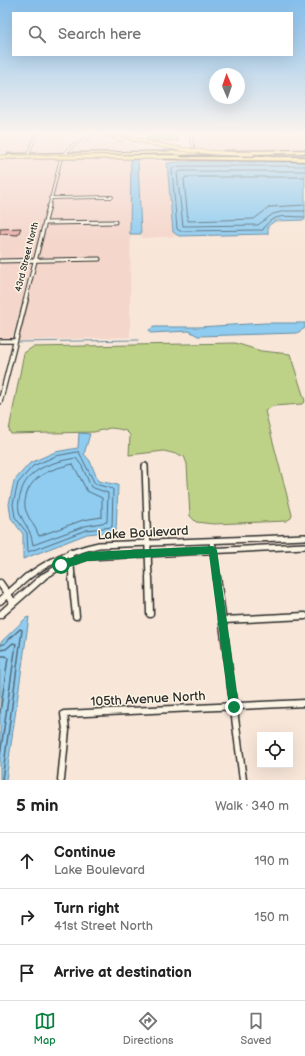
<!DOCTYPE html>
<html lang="en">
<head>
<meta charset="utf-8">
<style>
  :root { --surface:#fff; --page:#f6f6f6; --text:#222; --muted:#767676; --line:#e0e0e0; --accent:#0b8043 }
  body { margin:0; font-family:"Balsamiq Sans",sans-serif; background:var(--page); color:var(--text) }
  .controls { position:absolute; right:12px; bottom:12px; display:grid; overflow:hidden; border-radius:0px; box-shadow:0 4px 16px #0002 }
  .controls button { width:36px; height:36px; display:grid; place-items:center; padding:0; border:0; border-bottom:1px solid var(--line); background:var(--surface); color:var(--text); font:20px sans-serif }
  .compass { position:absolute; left:209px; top:68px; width:36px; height:36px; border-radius:50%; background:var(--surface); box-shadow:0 4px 16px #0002; rotate:358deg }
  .stop { position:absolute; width:12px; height:12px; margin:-9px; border:3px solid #0b8043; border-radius:50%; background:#fff }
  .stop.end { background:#0b8043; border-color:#fff; box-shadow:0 1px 4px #0008 }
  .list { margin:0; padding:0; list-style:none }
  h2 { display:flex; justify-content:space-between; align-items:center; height:52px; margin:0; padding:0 16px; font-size:17px }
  h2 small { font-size:13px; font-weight:400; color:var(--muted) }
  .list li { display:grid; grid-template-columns:26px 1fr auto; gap:12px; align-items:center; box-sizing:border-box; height:56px; padding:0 16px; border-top:1px solid var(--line) }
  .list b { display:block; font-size:15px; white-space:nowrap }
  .list p { margin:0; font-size:13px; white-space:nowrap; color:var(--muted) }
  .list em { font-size:13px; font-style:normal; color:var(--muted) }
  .icon { flex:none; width:22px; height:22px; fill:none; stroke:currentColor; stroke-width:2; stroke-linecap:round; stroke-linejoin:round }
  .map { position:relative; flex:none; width:305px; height:780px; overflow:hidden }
  .search { position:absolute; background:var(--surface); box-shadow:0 4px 16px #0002; left:12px; right:12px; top:12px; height:44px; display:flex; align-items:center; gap:10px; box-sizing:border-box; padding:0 14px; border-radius:0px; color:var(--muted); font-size:15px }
  .sheet { height:220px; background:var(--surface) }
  nav { display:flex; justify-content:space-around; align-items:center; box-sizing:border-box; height:56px; border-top:1px solid var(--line); background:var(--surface); font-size:11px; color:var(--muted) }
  nav a { display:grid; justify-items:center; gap:2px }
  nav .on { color:var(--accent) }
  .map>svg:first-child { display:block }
</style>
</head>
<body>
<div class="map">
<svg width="305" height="780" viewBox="0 0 305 780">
  <rect width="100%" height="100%" fill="#f8e7d9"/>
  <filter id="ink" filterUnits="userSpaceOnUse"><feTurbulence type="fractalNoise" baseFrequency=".025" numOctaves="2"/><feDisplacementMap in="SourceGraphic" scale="8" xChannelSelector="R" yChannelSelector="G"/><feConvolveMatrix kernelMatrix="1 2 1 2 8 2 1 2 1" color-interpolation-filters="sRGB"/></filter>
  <g filter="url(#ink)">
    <g fill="#f4d6cb">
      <polygon points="2,134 34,134 27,154 0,155 0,138"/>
      <polygon points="37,134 67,134 65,143 73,143 63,154 29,154"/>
      <polygon points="97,134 93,136 104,137 95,141 117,140 135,145 135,153 66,154 76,143"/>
      <polygon points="191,134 305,134 305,150 196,152"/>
      <polygon points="0,159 59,159 34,259 0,260"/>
      <polygon points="62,159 138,159 167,163 173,232 179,236 142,238 138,159 131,160 130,337 16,341 36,261 101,259 101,258 37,259 46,224 117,223 117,221 46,223 51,198 114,197 52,197"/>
      <polygon points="33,261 12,339 0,340 0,262"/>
    </g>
    <g fill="#bed287" stroke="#747e59">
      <polygon points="148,134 177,134 178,141 149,141 146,139"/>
      <polygon points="235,343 261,351 290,354 305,401 302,404 273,406 265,411 292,515 291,518 286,521 213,524 196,522 190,516 187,464 184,456 164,451 129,455 130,435 126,431 119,429 110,428 94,432 11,434 9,430 24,353 33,347"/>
    </g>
    <g fill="#8fccf0" stroke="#678ca1">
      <polygon points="138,159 141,234 130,234 131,160"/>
      <polygon points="180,162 305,162 305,220 275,221 268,226 268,234 179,236 173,232 167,163"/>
      <polygon points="265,323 305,323 305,328 297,333 198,336 189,331 150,333 149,330 154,327 199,327"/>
      <polygon points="79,433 90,434 84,454 90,461 98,481 118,485 116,531 87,534 23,559 23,534 11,518 9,504 14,481 30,463 55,452 78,448"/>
      <polygon points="29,617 6,780 0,780 0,643 26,618"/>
    </g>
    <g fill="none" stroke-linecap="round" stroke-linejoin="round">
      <g stroke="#536b7a" stroke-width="1">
        <path d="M305,166H181L173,167L172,169L177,229L180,231L263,230C271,212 289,217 305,217"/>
        <polyline points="305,171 181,171 177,173 183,226 258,225 273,214 285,211 305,211"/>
        <polyline points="305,177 186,177 184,179 188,221 254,219 270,207 305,205"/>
        <polygon points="79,452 95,484 113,489 112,527 86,530 28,552 27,533 15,517 13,504 18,483 33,466 56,456"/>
        <path d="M76,458L82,466L91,487L108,493L107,522L85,526L33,545C30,527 26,528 20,514C18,509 18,502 20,496C25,469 52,462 76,458Z"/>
        <path d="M73,464L87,491L102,498V517L83,520L39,536C36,527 29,520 26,511C24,505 25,501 26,496C31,475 54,468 73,464Z"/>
      </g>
      <g stroke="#536b7a" stroke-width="1.5">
        <polyline points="0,645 4,644 20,629 22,630 2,780"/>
        <polyline points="0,650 6,649 13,643 16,644 0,756"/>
        <polyline points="0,656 6,656 8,658 0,713"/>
      </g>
      <polyline stroke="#678ca1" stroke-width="1" points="19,342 138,340"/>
    </g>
    <polygon fill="#eaafa9" stroke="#2b2b2b" points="21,228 18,235 0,234 0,229"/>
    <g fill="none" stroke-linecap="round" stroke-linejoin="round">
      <g stroke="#2b2b2b" stroke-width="3.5">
        <g id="minor-far4">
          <polyline points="190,134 195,153"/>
          <polyline points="28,155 36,134"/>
          <polyline points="50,198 112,197"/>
          <polyline points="49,207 61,158 75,143 95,134"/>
        </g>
      </g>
      <g stroke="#2b2b2b" stroke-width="5">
        <g id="minor-far3">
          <polyline points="45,223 115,222"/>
          <polyline points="0,261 99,259"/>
          <polyline points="25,301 49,206"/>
        </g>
      </g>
      <g stroke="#2b2b2b" stroke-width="6">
        <g id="minor-far2">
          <polyline points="0,341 14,341"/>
          <polyline points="0,402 26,300"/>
        </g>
      </g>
      <g stroke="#2b2b2b" stroke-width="8">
        <g id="minor-far1">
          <polyline points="145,466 149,578"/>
          <polyline points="212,541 217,578"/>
          <polyline points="70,552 72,578"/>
          <path d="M26,578C48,561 71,551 99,545L305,537"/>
          <polyline points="41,578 61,566 87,557 305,546"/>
        </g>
      </g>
      <g stroke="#2b2b2b" stroke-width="9">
        <g id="minor">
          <polyline points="72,577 76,616"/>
          <polyline points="149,577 150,614"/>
          <polyline points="217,577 243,780"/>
          <polyline points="0,583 13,602"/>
          <polyline points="0,601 27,577"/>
          <polyline points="0,615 43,577"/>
          <polyline points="223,620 305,616"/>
          <polyline points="61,780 66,730 64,714 305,703"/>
        </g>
      </g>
      <g stroke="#2b2b2b" stroke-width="2.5">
        <g id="major">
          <polygon points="305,150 305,152 224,153 223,152 224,151"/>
          <polygon points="196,151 197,152 197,153 8,156 7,155 8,154"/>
          <polygon points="165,157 305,159 305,161 164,159 164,158"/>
        </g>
      </g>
      <g stroke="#2b2b2b" stroke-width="3">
        <g id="highway">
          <polygon points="305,151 305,153 247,154 245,153 247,152"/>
          <polygon points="211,152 213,153 212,154 175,155 173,154 175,153"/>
          <rect x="192" y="157" width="113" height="2"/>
        </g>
      </g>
      <use href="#minor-far4" stroke="#fcf5e5" stroke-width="2"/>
      <use href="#minor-far3" stroke="#fcf5e5" stroke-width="3"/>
      <use href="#minor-far2" stroke="#fcf5e5" stroke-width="3.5"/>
      <use href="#minor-far1" stroke="#fcf5e5" stroke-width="5"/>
      <use href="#minor" stroke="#fcf5e5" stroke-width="6"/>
      <use href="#major" fill="#fae180" fill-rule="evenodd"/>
      <use href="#highway" fill="#fae180" fill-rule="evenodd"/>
      <g stroke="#2b2b2b" stroke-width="5" stroke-linecap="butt">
        <g id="highway-bridge">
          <polyline points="106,134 123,140"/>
          <path d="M118,134C162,149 206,154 252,154"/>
          <polyline points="0,157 179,157"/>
        </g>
      </g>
      <use href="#highway-bridge" stroke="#fae180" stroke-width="3.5"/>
    </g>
  </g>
  <linearGradient id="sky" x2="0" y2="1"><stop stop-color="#84beeb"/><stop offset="0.55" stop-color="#fcf4ee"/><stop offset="1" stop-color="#fcf4ee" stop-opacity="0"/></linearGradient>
  <rect width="305" height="243" fill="url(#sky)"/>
  <polygon fill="#0b8043" points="213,546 217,550 239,707 238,711 234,712 230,711 229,707 209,554 87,561 61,570 56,565 58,562 87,552"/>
  <g text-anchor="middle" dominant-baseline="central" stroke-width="3" stroke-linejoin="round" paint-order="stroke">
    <g font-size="9" fill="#2b2b2b" stroke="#fcf5e5">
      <text transform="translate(27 257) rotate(-76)">43rd Street North</text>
    </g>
    <g font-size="13" fill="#2b2b2b" stroke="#fcf5e5">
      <text transform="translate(143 533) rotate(-3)">Lake Boulevard</text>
      <text transform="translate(148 699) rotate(-3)">105th Avenue North</text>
    </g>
  </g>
</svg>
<div class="controls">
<button><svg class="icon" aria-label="locate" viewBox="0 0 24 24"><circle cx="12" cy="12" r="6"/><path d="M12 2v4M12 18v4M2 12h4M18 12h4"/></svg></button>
</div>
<svg class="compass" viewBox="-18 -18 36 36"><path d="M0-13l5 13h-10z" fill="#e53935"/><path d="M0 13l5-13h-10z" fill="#767676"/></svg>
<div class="stop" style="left:61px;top:565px"></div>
<div class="stop end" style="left:234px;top:707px"></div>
<div class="search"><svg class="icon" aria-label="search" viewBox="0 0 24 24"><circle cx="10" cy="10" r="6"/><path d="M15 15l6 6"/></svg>Search here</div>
</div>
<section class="sheet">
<h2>5 min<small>Walk · 340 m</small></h2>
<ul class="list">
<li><svg class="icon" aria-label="ahead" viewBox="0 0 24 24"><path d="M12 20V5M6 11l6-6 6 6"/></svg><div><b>Continue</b><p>Lake Boulevard</p></div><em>190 m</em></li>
<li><svg class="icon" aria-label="right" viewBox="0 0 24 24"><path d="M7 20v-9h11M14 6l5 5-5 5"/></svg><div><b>Turn right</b><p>41st Street North</p></div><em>150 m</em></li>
<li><svg class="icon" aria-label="arrive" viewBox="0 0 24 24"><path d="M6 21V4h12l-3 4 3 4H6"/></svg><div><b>Arrive at destination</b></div></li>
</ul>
</section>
<nav>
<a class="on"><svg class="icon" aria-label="map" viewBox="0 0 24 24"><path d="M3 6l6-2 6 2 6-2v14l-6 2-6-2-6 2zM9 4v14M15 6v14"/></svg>Map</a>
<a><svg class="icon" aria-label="directions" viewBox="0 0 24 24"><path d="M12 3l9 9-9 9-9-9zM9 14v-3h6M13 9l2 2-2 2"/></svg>Directions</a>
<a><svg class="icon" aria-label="saved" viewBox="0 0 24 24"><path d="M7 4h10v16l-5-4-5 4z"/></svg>Saved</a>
</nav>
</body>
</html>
